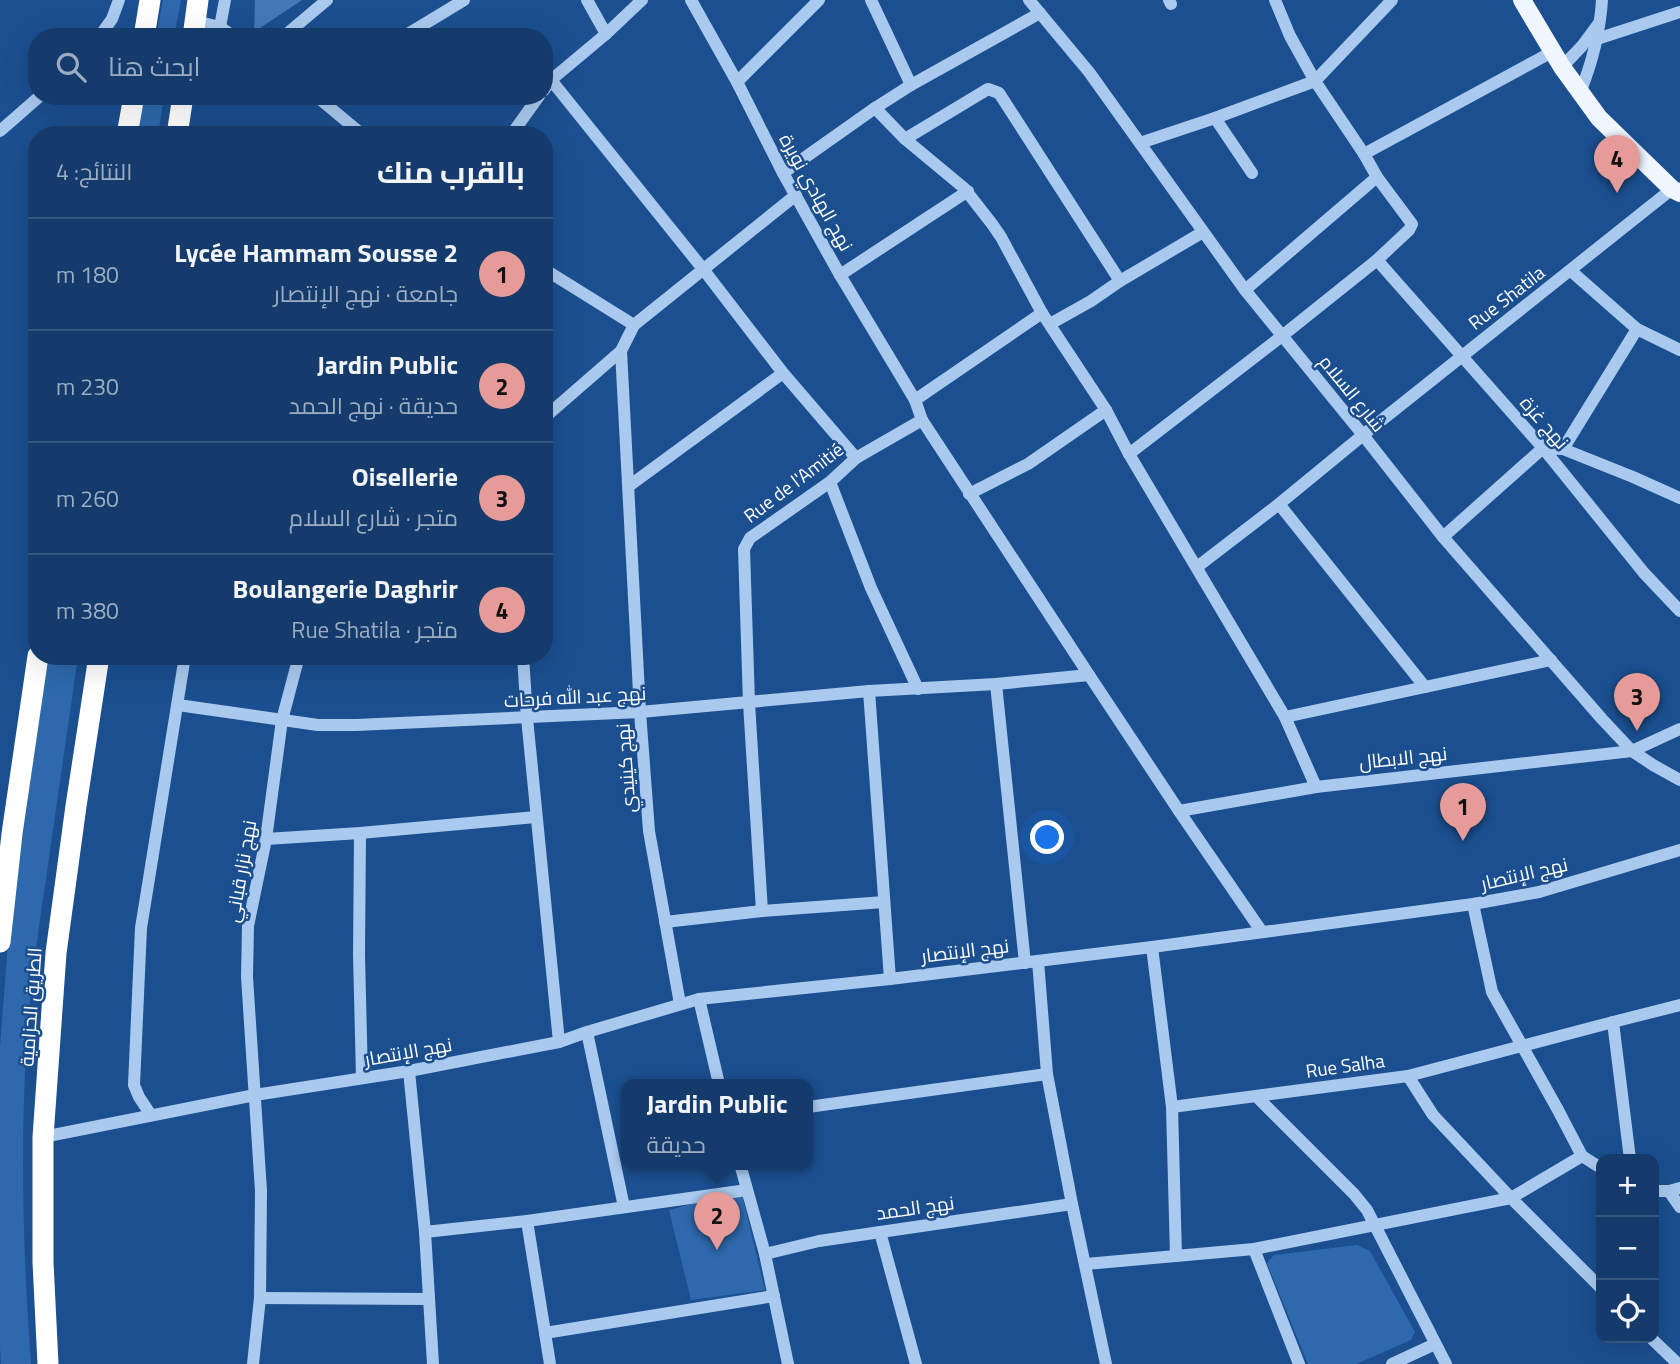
<!DOCTYPE html>
<html lang="ar">
<head>
<meta charset="utf-8">
<style>
  :root { --surface:#143b6b; --page:#214673; --text:#f1f3f6; --muted:#9dadc1; --line:#33557e; --accent:#e69b98 }
  body { margin:0; font-family:"Titillium Web",Cairo,sans-serif; background:var(--page); color:var(--text); direction:rtl }
  .controls { position:absolute; right:21px; bottom:21px; display:grid; overflow:hidden; border-radius:14px; box-shadow:0 7px 28px #0002 }
  .controls button { width:63px; height:63px; display:grid; place-items:center; padding:0; border:0; border-bottom:2px solid var(--line); background:var(--surface); color:var(--text); font:35px sans-serif }
  .you { position:absolute; left:1048px; top:838px; width:24px; height:24px; margin:-18px; border:5px solid #fff; border-radius:50%; background:#1a73e8; box-shadow:0 0 0 10px #1a73e833 }
  .badge { display:grid; place-items:center; width:46px; height:46px; border-radius:50%; background:var(--accent); color:#111; font-size:23px; font-weight:700 }
  .pin { position:absolute; translate:-50% -58px; filter:drop-shadow(0 2px 4px #0008) }
  .pin::after { content:''; position:absolute; top:37px; width:24px; height:21px; background:inherit; clip-path:polygon(0 0,100% 0,50% 100%) }
  .popup { position:absolute; left:621px; top:1079px; width:192px; height:91px; box-sizing:border-box; display:grid; place-content:center; border-radius:14px; background:var(--surface); filter:drop-shadow(0 2px 5px #0005); font-size:23px; white-space:nowrap; color:var(--muted) }
  .popup b { font-size:26px; color:var(--text) }
  .popup::after { content:''; position:absolute; left:50%; top:100%; margin-left:-14px; border:14px solid transparent; border-top-color:var(--surface) }
  .list { margin:0; padding:0; list-style:none }
  h2 { display:flex; justify-content:space-between; align-items:center; height:91px; margin:0; padding:0 28px; font-size:30px }
  h2 small { font-size:23px; font-weight:400; color:var(--muted) }
  .list li { display:grid; grid-template-columns:46px 1fr auto; gap:21px; align-items:center; box-sizing:border-box; height:112px; padding:0 28px; border-top:2px solid var(--line) }
  .list b { display:block; font-size:26px; white-space:nowrap }
  .list p { margin:0; font-size:23px; white-space:nowrap; color:var(--muted) }
  .list em { font-size:23px; font-style:normal; color:var(--muted) }
  .icon { flex:none; width:38px; height:38px; fill:none; stroke:currentColor; stroke-width:2; stroke-linecap:round; stroke-linejoin:round }
  .map { position:relative; flex:none; width:1680px; height:1364px; overflow:hidden; direction:ltr }
  .search { position:absolute; background:var(--surface); box-shadow:0 7px 28px #0002; left:28px; top:28px; width:525px; height:77px; display:flex; align-items:center; gap:18px; box-sizing:border-box; padding:0 24px; border-radius:28px; color:var(--muted); font-size:26px }
  .panel { position:absolute; background:var(--surface); box-shadow:0 7px 28px #0002; left:28px; top:126px; width:525px; height:539px; border-radius:28px; direction:rtl }
  .map>svg:first-child { display:block }
</style>
</head>
<body>
<div class="map">
<svg width="1680" height="1364" viewBox="0 0 1680 1364">
  <rect width="100%" height="100%" fill="#1b4f8f"/>
  <g fill="#2e69ad">
    <polygon points="163,0 181,0 174,37 156,37"/>
    <polygon points="143,96 164,96 158,135 135,135"/>
    <path d="M48,656H78C68,728 57,800 47,872C39,926 31,980 27,1035C20,1144 23,1255 31,1364H1L0,1345V1047L8,942Z"/>
    <polygon points="741,1191 765,1290 691,1300 669,1210"/>
    <polygon points="1357,1245 1370,1251 1415,1332 1411,1340 1356,1364 1308,1364 1267,1263 1274,1255"/>
  </g>
  <polygon fill="#4478b7" points="255,0 302,0 254,32"/>
  <g fill="none" stroke-linecap="round" stroke-linejoin="round">
    <g stroke="#a9c9ee" stroke-width="12">
      <polyline points="587,0 606,34"/>
      <polyline points="691,0 737,82 783,173 840,275 915,400 922,420 856,458 830,482 750,538 744,549 749,703 762,911"/>
      <polyline points="871,0 911,85"/>
      <polyline points="1029,0 1089,72 1245,290 1363,435 1443,537 1602,719 1632,751 1653,765 1680,780"/>
      <polyline points="1169,0 1171,4"/>
      <polyline points="195,21 220,27 234,37"/>
      <polyline points="220,27 225,0"/>
      <polyline points="99,37 112,19 119,0"/>
      <polyline points="283,37 327,0"/>
      <polyline points="403,37 464,0"/>
      <polyline points="1597,39 1680,12"/>
      <polyline points="1562,67 1582,46 1599,23"/>
      <polyline points="551,80 703,269 783,373 856,458"/>
      <polyline points="737,82 819,0"/>
      <polyline points="544,90 551,80 606,34 642,0"/>
      <path d="M1580,93C1592,63 1600,32 1602,0"/>
      <polyline points="316,96 363,135"/>
      <polyline points="875,108 905,139 964,188 992,224 1001,237 1042,313 1106,410 1129,454 1285,717 1316,787"/>
      <polyline points="1215,118 1252,173"/>
      <polyline points="0,131 40,96"/>
      <polyline points="511,135 539,96"/>
      <polyline points="905,139 988,89 999,93 1120,281"/>
      <polyline points="1140,143 1215,118 1315,81 1392,0"/>
      <polyline points="1364,154 1552,52"/>
      <polyline points="783,173 875,108 911,85 1040,13"/>
      <polyline points="1377,260 1543,448 1644,573 1680,611"/>
      <polyline points="544,269 634,325"/>
      <polyline points="1571,271 1637,329 1680,350"/>
      <polyline points="840,275 968,191"/>
      <polyline points="1245,290 1377,177"/>
      <polyline points="1050,324 1091,301 1120,281 1203,232"/>
      <polyline points="915,400 1042,313"/>
      <polyline points="544,418 621,351"/>
      <polyline points="922,420 1089,675"/>
      <polyline points="1543,448 1563,449 1633,477 1680,498"/>
      <polyline points="1563,449 1637,329"/>
      <polyline points="1129,454 1282,336 1377,260 1409,230 1412,224 1377,177 1364,154 1315,81 1290,36 1275,0"/>
      <polyline points="830,482 871,588 918,689"/>
      <polyline points="629,486 783,373"/>
      <polyline points="969,494 1028,464 1106,410"/>
      <polyline points="1279,504 1425,687"/>
      <polyline points="1443,537 1543,448"/>
      <polyline points="1197,567 1279,504 1363,435 1672,189"/>
      <polyline points="523,656 527,718 559,1042"/>
      <polyline points="996,684 1025,963"/>
      <polyline points="869,691 890,979"/>
      <polyline points="178,705 318,725 356,725 640,712 869,691 996,684 1089,675 1179,811 1262,932"/>
      <polyline points="1285,717 1551,660"/>
      <polyline points="1179,811 1316,787 1632,751 1680,729"/>
      <polyline points="360,833 359,955 362,1078"/>
      <polyline points="266,839 360,833 536,817"/>
      <polyline points="1473,904 1492,992 1558,1110 1582,1156 1601,1168"/>
      <polyline points="665,922 762,911 884,902"/>
      <polyline points="1152,947 1172,1107 1176,1256"/>
      <polyline points="1038,961 1047,1074 1072,1204 1106,1364"/>
      <polyline points="699,999 719,1084"/>
      <polyline points="680,1004 649,831 640,712 621,351 634,325 796,195"/>
      <polyline points="1613,1022 1680,1005"/>
      <polyline points="587,1032 624,1207"/>
      <polyline points="409,1071 425,1232"/>
      <polyline points="1408,1076 1433,1115 1511,1198 1601,1288"/>
      <polyline points="1257,1097 1354,1194 1367,1210 1446,1364"/>
      <polyline points="808,1107 1047,1074"/>
      <polyline points="1172,1107 1408,1076 1613,1022 1630,1159"/>
      <polyline points="151,1115 139,1097 134,1085 141,928 185,656"/>
      <polyline points="43,1137 255,1095 409,1071 559,1042 587,1032 699,999 890,979 1152,947 1473,904 1539,892 1680,850"/>
      <polyline points="740,1164 765,1254 788,1364"/>
      <polyline points="1654,1191 1669,1191 1680,1188"/>
      <polyline points="1669,1191 1680,1207"/>
      <polyline points="527,1221 550,1364"/>
      <polyline points="880,1232 916,1364"/>
      <polyline points="1254,1249 1299,1364"/>
      <polyline points="765,1254 819,1241 1072,1204"/>
      <polyline points="1086,1264 1254,1249 1511,1198 1582,1156"/>
      <polyline points="260,1298 429,1299"/>
      <polyline points="545,1333 774,1296"/>
      <polyline points="1651,1338 1678,1364"/>
      <polyline points="253,1364 260,1298 261,1191 247,977 248,926 266,839 282,720 299,656"/>
      <polyline points="433,1364 425,1232 527,1221 747,1190"/>
      <polyline points="1392,1364 1435,1344"/>
    </g>
    <polyline stroke="#f0f6ff" stroke-width="18" points="1522,0 1562,67 1599,118 1672,189 1680,193"/>
    <g stroke="#fff" stroke-width="21">
      <polyline points="144,37 150,0"/>
      <polyline points="193,37 198,0"/>
      <polyline points="127,135 134,96"/>
      <polyline points="177,135 183,96"/>
      <polyline points="0,942 12,834 38,656"/>
      <polyline points="48,1364 43,1262 43,1137 56,953 76,806 99,656"/>
    </g>
  </g>
  <g text-anchor="middle" dominant-baseline="central" stroke-width="5" stroke-linejoin="round" paint-order="stroke">
    <g font-size="19" fill="#fff" stroke="#1b4f8f">
      <text transform="translate(817 192) rotate(61)">نهج الهادي نويرة</text>
      <text transform="translate(1506 297) rotate(-38)">Rue Shatila</text>
      <text transform="translate(1353 393) rotate(51)">شارع السلام</text>
      <text transform="translate(1545 422) rotate(49)">نهج غزة</text>
      <text transform="translate(793 482) rotate(-37)">Rue de l'Amitié</text>
      <text transform="translate(575 696) rotate(-3)">نهج عبد الله فرحات</text>
      <text transform="translate(1403 757) rotate(-6)">نهج الابطال</text>
      <text transform="translate(625 768) rotate(-94)">نهج كينيدي</text>
      <text transform="translate(240 871) rotate(-80)">نهج نزار قباني</text>
      <text transform="translate(1524 873) rotate(-13)">نهج الإنتصار</text>
      <text transform="translate(965 950) rotate(-7)">نهج الإنتصار</text>
      <text transform="translate(30 1007) rotate(-86)">الطريق الحزامية</text>
      <text transform="translate(408 1051) rotate(-10)">نهج الإنتصار</text>
      <text transform="translate(1345 1065) rotate(-8)">Rue Salha</text>
      <text transform="translate(915 1207) rotate(-8)">نهج الحمد</text>
    </g>
  </g>
</svg>
<div class="controls">
<button>+</button>
<button>−</button>
<button><svg class="icon" aria-label="locate" viewBox="0 0 24 24"><circle cx="12" cy="12" r="6"/><path d="M12 2v4M12 18v4M2 12h4M18 12h4"/></svg></button>
</div>
<div class="you"></div>
<div class="pin badge" style="left:1463px;top:841px">1</div>
<div class="pin badge" style="left:717px;top:1250px">2</div>
<div class="popup"><b>Jardin Public</b>حديقة</div>
<div class="pin badge" style="left:1637px;top:731px">3</div>
<div class="pin badge" style="left:1617px;top:193px">4</div>
<div class="search"><svg class="icon" aria-label="search" viewBox="0 0 24 24"><circle cx="10" cy="10" r="6"/><path d="M15 15l6 6"/></svg>ابحث هنا</div>
<section class="panel">
<h2>بالقرب منك<small>النتائج: 4</small></h2>
<ul class="list">
<li><span class="badge">1</span><div><b>Lycée Hammam Sousse 2</b><p>جامعة · نهج الإنتصار</p></div><em>180 m</em></li>
<li><span class="badge">2</span><div><b>Jardin Public</b><p>حديقة · نهج الحمد</p></div><em>230 m</em></li>
<li><span class="badge">3</span><div><b>Oisellerie</b><p>متجر · شارع السلام</p></div><em>260 m</em></li>
<li><span class="badge">4</span><div><b>Boulangerie Daghrir</b><p>متجر · Rue Shatila</p></div><em>380 m</em></li>
</ul>
</section>
</div>
</body>
</html>
